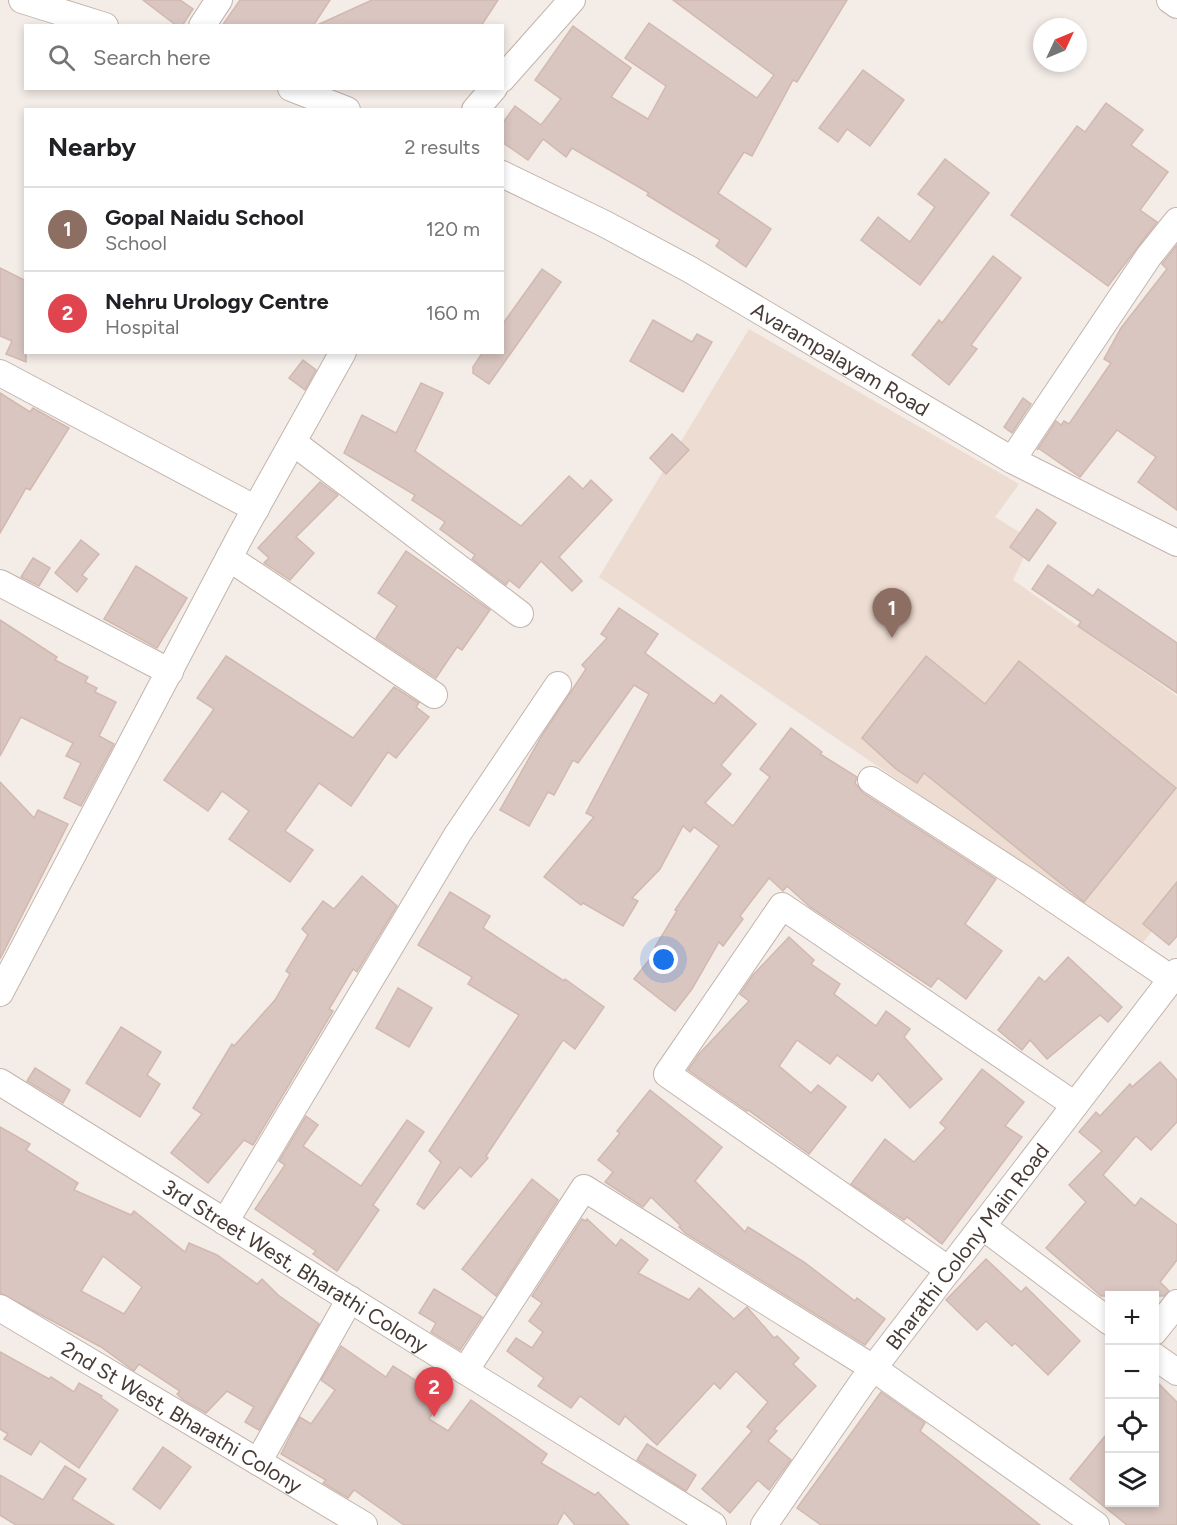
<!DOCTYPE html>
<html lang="en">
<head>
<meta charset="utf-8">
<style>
  :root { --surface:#fff; --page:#f2f2f2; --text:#202124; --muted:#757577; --line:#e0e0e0; --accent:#fc1640 }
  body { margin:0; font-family:Figtree,sans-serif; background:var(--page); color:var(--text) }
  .controls { position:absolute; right:18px; bottom:18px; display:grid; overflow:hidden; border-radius:0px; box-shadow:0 3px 9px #0003 }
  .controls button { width:54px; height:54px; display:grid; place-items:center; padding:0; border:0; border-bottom:2px solid var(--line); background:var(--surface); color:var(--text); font:30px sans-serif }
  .compass { position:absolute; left:1033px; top:18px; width:54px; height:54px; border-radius:50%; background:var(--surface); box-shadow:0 3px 9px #0003; rotate:46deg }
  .you { position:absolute; left:664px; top:960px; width:21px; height:21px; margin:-15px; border:4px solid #fff; border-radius:50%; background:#1a73e8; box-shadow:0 0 0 9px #1a73e833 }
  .badge { display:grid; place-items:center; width:39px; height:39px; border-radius:50%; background:var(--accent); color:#fff; font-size:20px; font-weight:700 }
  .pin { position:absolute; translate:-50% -50px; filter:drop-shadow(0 2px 3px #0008) }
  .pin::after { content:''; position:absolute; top:32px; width:21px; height:18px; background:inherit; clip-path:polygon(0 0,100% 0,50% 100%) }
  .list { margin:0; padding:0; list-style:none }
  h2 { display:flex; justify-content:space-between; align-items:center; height:78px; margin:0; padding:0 24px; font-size:26px }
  h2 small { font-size:20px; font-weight:400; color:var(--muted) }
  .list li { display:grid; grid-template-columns:39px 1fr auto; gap:18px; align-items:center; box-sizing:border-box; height:84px; padding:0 24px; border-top:2px solid var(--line) }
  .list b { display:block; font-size:22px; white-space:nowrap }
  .list p { margin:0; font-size:20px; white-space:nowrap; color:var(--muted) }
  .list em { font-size:20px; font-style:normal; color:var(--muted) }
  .icon { flex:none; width:33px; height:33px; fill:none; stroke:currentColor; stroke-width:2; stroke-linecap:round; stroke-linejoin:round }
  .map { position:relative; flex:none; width:1177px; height:1525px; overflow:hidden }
  .search { position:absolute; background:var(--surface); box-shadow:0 3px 9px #0003; left:24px; top:24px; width:480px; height:66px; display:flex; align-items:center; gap:15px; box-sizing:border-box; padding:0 21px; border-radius:0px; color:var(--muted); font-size:22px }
  .panel { position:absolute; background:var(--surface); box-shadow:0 3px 9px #0003; left:24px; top:108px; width:480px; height:246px; border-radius:0px }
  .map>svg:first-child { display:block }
</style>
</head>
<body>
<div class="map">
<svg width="1177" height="1525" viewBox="0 0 1177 1525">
  <rect width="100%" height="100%" fill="#f4ece7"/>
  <polygon fill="#eddcd1" points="749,329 1019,484 995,517 1032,540 1013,580 1177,696 1177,900 1141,945 599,577"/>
  <g fill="#d9c6c0" stroke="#d1b9b0" stroke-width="1.5" fill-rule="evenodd">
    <polygon points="143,0 180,0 193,9 182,26 177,26"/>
    <polygon points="240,0 330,0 313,26 222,26"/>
    <polygon points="372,0 498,0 481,26 315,26"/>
    <polygon points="673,0 847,0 797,82 793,80 752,156 744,152 718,193 771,229 746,267 716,246 720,240 647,195 649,193 572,148 566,157 543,139 528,160 502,142 502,124 515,106 541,125 561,99 535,80 573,26 631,68 611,97 648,119 666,86 625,58 649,23 757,98 774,75"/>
    <polygon points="863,70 904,100 870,146 847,129 838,142 819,128"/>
    <polygon points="1106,103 1143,130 1131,145 1168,172 1140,210 1157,222 1108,286 1011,215 1077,126 1085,132"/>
    <polygon points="945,159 989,193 920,285 861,240 878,217 910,242 935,207 918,194"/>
    <polygon points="1177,245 1177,510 1138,482 1156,457 1117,430 1080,477 1038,448 1037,450 1056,421 1061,425 1064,421 1069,424 1111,363 1104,359 1121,328 1167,269 1162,264"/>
    <polygon points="993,256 1021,278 971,345 977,349 949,385 912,355 939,320 942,323"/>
    <polygon points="0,268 26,281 26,362 6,354 12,341 0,336"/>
    <polygon points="542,269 561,282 489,384 473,373 473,367 483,352 502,352 502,325"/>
    <polygon points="653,320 692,342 697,334 712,342 683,392 630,361"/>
    <polygon points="303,360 316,370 305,390 289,378"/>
    <polygon points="421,383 443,393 415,451 521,526 569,476 583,489 591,480 612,500 559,557 582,581 572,591 541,561 519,588 509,580 506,585 472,559 475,555 440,529 445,522 412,500 415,495 344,453 362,415 396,433"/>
    <polygon points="0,393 30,412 33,408 69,428 30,490 26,488 0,533"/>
    <polygon points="1023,398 1031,404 1012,433 1004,427"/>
    <polygon points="672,434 689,450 666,474 650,458"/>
    <polygon points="320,482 338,495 296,537 314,553 290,580 264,563 269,558 258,548"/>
    <polygon points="1037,509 1056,523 1029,561 1010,547"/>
    <polygon points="81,540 99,554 82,575 87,579 77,592 55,573"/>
    <polygon points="406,551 490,610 462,650 457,647 436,678 376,638 397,606 378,593"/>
    <polygon points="33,558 50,568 39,586 21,577"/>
    <polygon points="1048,565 1093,596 1098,589 1177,643 1177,693 1078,626 1081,622 1032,589"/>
    <polygon points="136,566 187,598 157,648 104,619"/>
    <polygon points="619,608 658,634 645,653 714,704 721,695 756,724 721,765 731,774 705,803 733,826 770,777 760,769 791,728 822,752 820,754 857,777 855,783 863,793 996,879 965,924 1002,951 966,999 938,978 931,987 810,907 787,886 783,891 769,878 740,916 743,919 723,946 719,942 692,989 675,1011 634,979 658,949 655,947 677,911 675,910 719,846 694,827 690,832 683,826 660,869 632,898 638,901 623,926 583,903 581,905 544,877 594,817 586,813 649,694 634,685 578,763 573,760 554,795 548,792 529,826 500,810 541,737 586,669 582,665 607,638 601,634"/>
    <polygon points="0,620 57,657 55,660 88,677 85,682 97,688 95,692 116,702 99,736 114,744 81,806 64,798 81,763 66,756 73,743 21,717 0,756"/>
    <polygon points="226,656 353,738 394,687 419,703 416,707 429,717 396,758 388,752 351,806 319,783 285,831 313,850 290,882 229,839 249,811 222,791 208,811 164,780 214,709 197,698"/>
    <polygon points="926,656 985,704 1019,661 1176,788 1084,902 924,773 917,783 896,769 862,738"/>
    <polygon points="0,782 34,818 38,810 68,824 0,959"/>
    <polygon points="362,876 397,906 357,972 353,969 329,1009 333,1011 253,1145 244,1140 208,1183 171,1153 202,1114 193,1108 232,1044 234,1046 275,1000 290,974 286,971 308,935 302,929 323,901 334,909"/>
    <polygon points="1177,882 1177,936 1169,945 1143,924"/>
    <polygon points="450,892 490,916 483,928 564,981 565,979 604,1007 575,1049 563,1040 486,1156 488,1158 471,1177 460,1167 424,1209 417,1204 441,1162 429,1151 519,1015 468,984 472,977 418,945"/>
    <polygon points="789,937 814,960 811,964 840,984 834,994 876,1026 886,1011 910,1029 904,1037 942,1079 910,1108 878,1073 872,1081 837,1055 830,1064 797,1040 779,1066 811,1093 818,1085 846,1107 809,1154 748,1110 747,1111 688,1070 699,1054 749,1001 740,994 753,975"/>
    <polygon points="1068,957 1122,1007 1108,1022 1100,1015 1047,1059 1030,1040 1022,1050 998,1030 1039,977 1045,982"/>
    <polygon points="398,988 432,1008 409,1047 376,1028"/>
    <polygon points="121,1027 161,1052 147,1075 160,1084 140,1117 86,1083"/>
    <polygon points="1160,1062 1177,1080 1177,1122 1151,1150 1136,1136 1103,1175 1135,1206 1141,1198 1177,1225 1177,1260 1160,1282 1169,1291 1164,1296 1101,1296 1046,1248 1086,1202 1069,1185 1102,1151 1079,1132 1096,1112 1100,1116 1130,1084 1132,1087"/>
    <polygon points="35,1068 70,1090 63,1103 27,1081"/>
    <polygon points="982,1069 1024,1102 1005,1126 1022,1137 942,1244 907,1217 904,1220 851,1184 885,1139 914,1162 946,1128 940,1123"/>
    <polygon points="650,1090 722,1147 695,1181 745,1232 748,1227 804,1262 855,1301 857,1298 885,1319 865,1345 685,1233 679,1227 681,1226 651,1197 643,1207 605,1182 613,1172 598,1160 620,1133 617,1131"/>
    <polygon points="306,1116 318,1125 303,1146 361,1186 407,1120 424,1132 373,1205 379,1210 337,1271 313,1254 316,1251 255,1209 285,1165 279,1161"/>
    <path d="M0,1127L30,1144L26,1150L78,1183L74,1190L131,1215L134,1211L185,1252L189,1243L217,1255L257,1284L262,1279L278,1295L319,1324L259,1430L245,1422L254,1407L227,1391L206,1413L183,1400L177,1394L180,1391L139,1364L134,1371L101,1347L0,1293ZM103,1256L142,1287L124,1314L81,1291Z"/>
    <polygon points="532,1179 558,1200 496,1296 462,1269"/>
    <polygon points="582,1219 586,1221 587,1219 616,1246 621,1239 648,1260 638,1273 689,1300 699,1288 734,1319 747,1307 774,1338 777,1336 799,1358 793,1364 816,1386 774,1429 777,1431 768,1441 791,1460 769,1490 758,1480 730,1513 702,1489 752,1431 747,1427 768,1402 736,1371 720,1389 714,1383 657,1445 625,1416 619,1425 580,1396 571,1408 538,1386 544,1378 507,1351 516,1338 532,1348 543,1332 529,1321 542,1303 532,1296"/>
    <polygon points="986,1259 1021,1292 1026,1287 1080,1341 1048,1375 1015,1343 1012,1346 986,1321 977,1330 946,1300"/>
    <polygon points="434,1289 482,1317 460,1350 431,1332 436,1323 419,1313"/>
    <polygon points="341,1346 386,1377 393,1366 423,1385 426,1378 447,1388 429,1419 448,1431 471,1400 547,1454 541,1463 595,1495 598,1492 629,1525 575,1525 564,1512 557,1525 404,1525 354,1490 348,1498 323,1483 326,1480 281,1454 300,1417 311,1424 335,1390 321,1380"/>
    <polygon points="0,1352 49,1379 51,1377 74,1392 79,1383 102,1396 101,1398 118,1410 79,1468 40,1441 31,1455 4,1439 8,1434 0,1429"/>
    <polygon points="1155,1380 1177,1402 1177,1525 1127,1525 1070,1479 1110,1430 1110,1503 1155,1503"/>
    <polygon points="881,1392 925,1423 920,1431 1040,1525 821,1525 797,1508"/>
    <polygon points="647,1444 696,1475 686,1491 637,1460"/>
    <polygon points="163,1447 191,1467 160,1509 133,1489"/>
    <polygon points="65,1466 86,1479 72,1499 114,1525 16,1525 0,1515 0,1475 43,1500"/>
  </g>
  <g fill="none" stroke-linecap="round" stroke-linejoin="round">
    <g stroke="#c3b4ad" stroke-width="28">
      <g id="minor">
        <polyline points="22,0 105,26"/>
        <polyline points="1170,0 1177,5"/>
        <polyline points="202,26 219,0"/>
        <polyline points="502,79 572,0"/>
        <polyline points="291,88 347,110"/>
        <polyline points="475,110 494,88"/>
        <path id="s1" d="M502,174L605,224L689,269L1012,460L1177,543"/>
        <polyline points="0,373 256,509"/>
        <polyline points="294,443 520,614"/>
        <polyline points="1012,460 1149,256 1177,221"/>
        <polyline points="229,558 434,695"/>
        <polyline points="0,583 170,672"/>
        <polyline points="871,780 1027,881 1172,979"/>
        <polyline points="0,993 242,533 343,352"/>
        <path id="s2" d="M0,1082L713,1525"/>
        <polyline points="225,1222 457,835 558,685"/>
        <polyline points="982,1226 1110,1322"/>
        <polyline points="949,1270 667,1074 782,906 1075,1105"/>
        <path id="s3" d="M0,1308L364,1525"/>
        <polyline points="1154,1332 1177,1303"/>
        <polyline points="1154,1356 1177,1372"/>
        <polyline points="465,1371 584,1188 873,1368 1096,1525"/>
        <polyline points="258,1462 350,1299"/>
        <path id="s4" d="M764,1525L862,1383L1177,972"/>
      </g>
    </g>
    <use href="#minor" stroke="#fff" stroke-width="26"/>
  </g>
  <g text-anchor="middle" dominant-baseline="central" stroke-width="5" stroke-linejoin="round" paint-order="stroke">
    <g font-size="21" fill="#473b36" stroke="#fff">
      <text stroke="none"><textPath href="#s1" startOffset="386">Avarampalayam Road</textPath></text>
      <text stroke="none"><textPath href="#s4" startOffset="345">Bharathi Colony Main Road</textPath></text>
      <text stroke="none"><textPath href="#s2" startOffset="348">3rd Street West, Bharathi Colony</textPath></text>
      <text stroke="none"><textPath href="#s3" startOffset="212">2nd St West, Bharathi Colony</textPath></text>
    </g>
  </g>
</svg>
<div class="controls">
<button>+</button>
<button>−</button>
<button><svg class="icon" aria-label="locate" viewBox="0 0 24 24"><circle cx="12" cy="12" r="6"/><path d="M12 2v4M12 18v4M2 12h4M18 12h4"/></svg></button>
<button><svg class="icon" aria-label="layers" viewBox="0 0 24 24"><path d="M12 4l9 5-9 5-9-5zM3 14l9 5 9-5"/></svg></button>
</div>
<svg class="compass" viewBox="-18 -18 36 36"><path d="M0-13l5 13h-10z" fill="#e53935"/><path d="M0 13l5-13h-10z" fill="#757577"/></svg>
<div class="you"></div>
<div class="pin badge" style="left:892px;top:638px;background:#8d6e63">1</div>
<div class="pin badge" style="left:434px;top:1417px;background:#e0444e">2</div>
<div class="search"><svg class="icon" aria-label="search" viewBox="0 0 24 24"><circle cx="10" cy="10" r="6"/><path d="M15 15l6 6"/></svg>Search here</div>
<section class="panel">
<h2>Nearby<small>2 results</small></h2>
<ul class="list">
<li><span class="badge" style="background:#8d6e63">1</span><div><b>Gopal Naidu School</b><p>School</p></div><em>120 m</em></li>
<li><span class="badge" style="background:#e0444e">2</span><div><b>Nehru Urology Centre</b><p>Hospital</p></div><em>160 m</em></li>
</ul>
</section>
</div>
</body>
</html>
